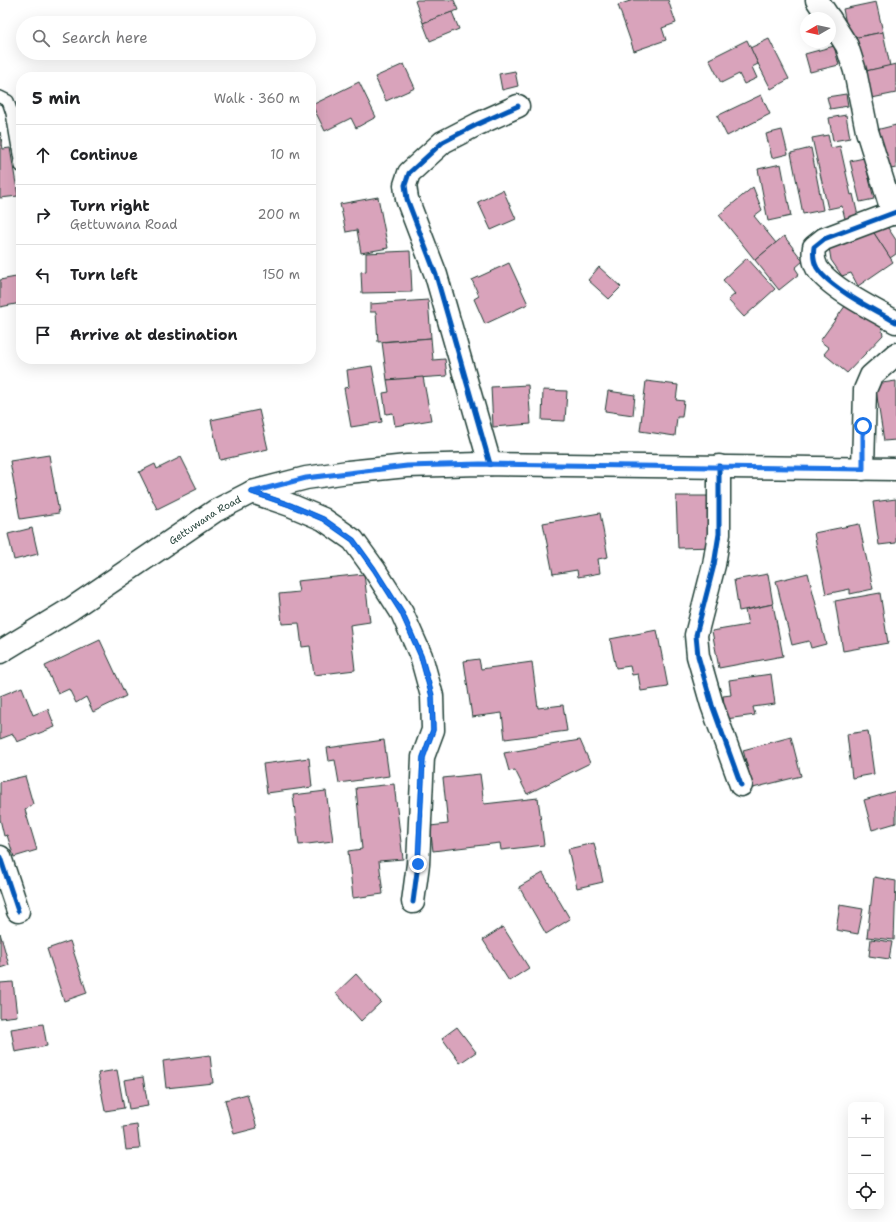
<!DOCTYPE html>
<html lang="en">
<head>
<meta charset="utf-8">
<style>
  :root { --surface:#fff; --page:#f6f6f6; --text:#202124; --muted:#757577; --line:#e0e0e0 }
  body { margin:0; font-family:"Shantell Sans",sans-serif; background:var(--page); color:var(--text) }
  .controls { position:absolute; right:12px; bottom:12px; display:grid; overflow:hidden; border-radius:8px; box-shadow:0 4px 16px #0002 }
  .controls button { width:36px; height:36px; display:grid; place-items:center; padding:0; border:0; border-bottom:1px solid var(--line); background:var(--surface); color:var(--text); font:20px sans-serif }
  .compass { position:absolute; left:800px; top:12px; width:36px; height:36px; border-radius:50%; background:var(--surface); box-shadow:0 4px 16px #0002; rotate:261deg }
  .stop { position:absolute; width:12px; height:12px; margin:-9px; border:3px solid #1a73e8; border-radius:50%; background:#fff }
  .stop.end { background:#1a73e8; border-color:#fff; box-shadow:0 1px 4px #0008 }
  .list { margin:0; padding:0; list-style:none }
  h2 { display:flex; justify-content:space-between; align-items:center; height:52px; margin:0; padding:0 16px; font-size:17px }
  h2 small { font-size:13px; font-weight:400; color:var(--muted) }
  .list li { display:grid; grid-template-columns:26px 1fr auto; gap:12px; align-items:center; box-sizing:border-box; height:60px; padding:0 16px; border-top:1px solid var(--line) }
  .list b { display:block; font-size:15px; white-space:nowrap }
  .list p { margin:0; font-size:13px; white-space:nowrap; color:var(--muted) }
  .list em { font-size:13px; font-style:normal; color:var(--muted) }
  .icon { flex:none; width:22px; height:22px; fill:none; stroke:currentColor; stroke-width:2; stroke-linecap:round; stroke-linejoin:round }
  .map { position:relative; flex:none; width:896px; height:1222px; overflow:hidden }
  .search { position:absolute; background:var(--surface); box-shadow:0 4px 16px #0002; left:16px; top:16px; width:300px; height:44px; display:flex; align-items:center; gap:10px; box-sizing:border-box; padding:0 14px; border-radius:22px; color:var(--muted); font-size:15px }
  .panel { position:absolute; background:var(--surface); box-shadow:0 4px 16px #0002; left:16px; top:72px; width:300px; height:292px; border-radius:16px }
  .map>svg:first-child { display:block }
</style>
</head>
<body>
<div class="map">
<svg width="896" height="1222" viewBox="0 0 896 1222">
  <rect width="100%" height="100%" fill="#fff"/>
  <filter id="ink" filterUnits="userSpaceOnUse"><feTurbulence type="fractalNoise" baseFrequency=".025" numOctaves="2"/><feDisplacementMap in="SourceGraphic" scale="8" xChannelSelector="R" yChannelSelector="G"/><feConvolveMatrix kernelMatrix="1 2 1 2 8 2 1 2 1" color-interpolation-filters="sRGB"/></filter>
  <g filter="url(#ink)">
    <g fill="#d9a3bb" stroke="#1f3d34">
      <polygon points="417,0 454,0 458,10 423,23 415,1"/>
      <polygon points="633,0 668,0 676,23 662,28 666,40 634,51 618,5"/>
      <polygon points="876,2 883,32 849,39 843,9"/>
      <polygon points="452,12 459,29 430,41 423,23"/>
      <polygon points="883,32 890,66 866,71 853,38"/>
      <polygon points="769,39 789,79 771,89 750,48"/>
      <polygon points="747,40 758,64 752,67 757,78 744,84 739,74 721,83 709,59"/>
      <polygon points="834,46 839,65 810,72 805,54"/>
      <polygon points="404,64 415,88 386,101 375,77"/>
      <polygon points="896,64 896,93 872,98 866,71"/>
      <polygon points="515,71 518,86 502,90 499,74"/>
      <polygon points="359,82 376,117 356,128 351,118 325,131 312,105"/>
      <polygon points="846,94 848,106 830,109 827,97"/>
      <polygon points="761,95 770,114 727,136 717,116"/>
      <polygon points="846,115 850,138 833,141 829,118"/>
      <polygon points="896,125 896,168 886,170 876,130"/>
      <polygon points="782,130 788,154 772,158 766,134"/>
      <polygon points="0,132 3,149 10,148 18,196 0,198"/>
      <polygon points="828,135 831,148 840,146 851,195 853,194 858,216 845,219 842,206 828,209 812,138"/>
      <polygon points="811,148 823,210 803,214 791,153"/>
      <polygon points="864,158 874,199 860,202 850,161"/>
      <polygon points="781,164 791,216 768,221 758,169"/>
      <polygon points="753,187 762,210 754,216 776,243 755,260 719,215"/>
      <polygon points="503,190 516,219 491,230 478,202"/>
      <polygon points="378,197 388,248 361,253 357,230 346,232 340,204"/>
      <polygon points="884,222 896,240 896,254 890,258 872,230"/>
      <polygon points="872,230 893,262 858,286 851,273 842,276 831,260 829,247"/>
      <polygon points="784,236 803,261 795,268 799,274 779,290 755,260"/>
      <polygon points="410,251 412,292 362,293 361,272 366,271 366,253"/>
      <polygon points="747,258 775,289 744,317 728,300 735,294 723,280"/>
      <polygon points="509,263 528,304 485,324 474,299 479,296 472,280"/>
      <polygon points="599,267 621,287 609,299 588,280"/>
      <polygon points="21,276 21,303 0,307 0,280"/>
      <polygon points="428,300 431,338 378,342 376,312 370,312 370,304"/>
      <polygon points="848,302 881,326 883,335 847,373 824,354 829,348 820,341"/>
      <polygon points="431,338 433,360 445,359 447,376 387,380 382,342"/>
      <polygon points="372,366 382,422 351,427 344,388 349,387 347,370"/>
      <polygon points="423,377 431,420 395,426 393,413 386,414 383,393 389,392 387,380"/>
      <polygon points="646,381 678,385 676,400 684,401 682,417 677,417 675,436 640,431"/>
      <polygon points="896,381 896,440 884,441 875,384"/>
      <polygon points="528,385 531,424 493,427 491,387"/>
      <polygon points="543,390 567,391 565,421 542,420"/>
      <polygon points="608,391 635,395 633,415 605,411"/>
      <polygon points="259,410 268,449 220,460 211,420"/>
      <polygon points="49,455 59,513 20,519 10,461"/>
      <polygon points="181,457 197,489 157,509 139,472 155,464 157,469"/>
      <polygon points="676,496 713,496 715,547 678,548"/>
      <polygon points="896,499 896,543 879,545 873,502"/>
      <polygon points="600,513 608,557 598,559 600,573 578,577 577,570 553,574 543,523"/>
      <polygon points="859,524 873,589 850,594 850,589 826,594 814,533"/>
      <polygon points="32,528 38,554 14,560 8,534"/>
      <polygon points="808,573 826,644 811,648 809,641 792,645 776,581"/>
      <polygon points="364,574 370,622 350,625 355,670 314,675 310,646 302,647 299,623 282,624 279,594 299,592 297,581"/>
      <polygon points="768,574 773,604 739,611 734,580"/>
      <polygon points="880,593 888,643 843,651 835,601"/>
      <polygon points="773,604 783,656 719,668 712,631 748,625 745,610"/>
      <polygon points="657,630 668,687 641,691 638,674 632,675 630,666 616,668 610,639"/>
      <polygon points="100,640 126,696 93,712 86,697 76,703 69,689 58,694 45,666"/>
      <polygon points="479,659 481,669 532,662 538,708 563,705 567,731 505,739 502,713 472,717 464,661"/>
      <polygon points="771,674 775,704 753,707 755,715 726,719 723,696 731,695 729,680"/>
      <polygon points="22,687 33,715 48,709 55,727 17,742 13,734 0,739 0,696"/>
      <polygon points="868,731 874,774 852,778 847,734"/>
      <polygon points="791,737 801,776 753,788 743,750"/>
      <polygon points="384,740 389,776 339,783 335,760 329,761 327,748"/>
      <polygon points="580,740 590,763 527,794 515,770 509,771 504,753"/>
      <polygon points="309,758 312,787 267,793 263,764"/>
      <polygon points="480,774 484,804 538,798 544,845 501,850 500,843 433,851 430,826 448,824 443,778"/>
      <polygon points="25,776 33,804 25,810 37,850 14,857 7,835 4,836 0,819 0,782"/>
      <polygon points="394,784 403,859 379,861 383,894 353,898 348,851 362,849 356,788"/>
      <polygon points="326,791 333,841 299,845 293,795"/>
      <polygon points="896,791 896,823 872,830 864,800"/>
      <polygon points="594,843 603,882 577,888 568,849"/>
      <polygon points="543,873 570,919 546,934 519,887"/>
      <polygon points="874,877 896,881 894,940 867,937"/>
      <polygon points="840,905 863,909 858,934 836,930"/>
      <polygon points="503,927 529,968 509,981 483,940"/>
      <polygon points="0,933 9,965 0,968"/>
      <polygon points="871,939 892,942 889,959 869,956"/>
      <polygon points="70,941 87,993 64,1001 47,949"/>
      <polygon points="356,974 381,1002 361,1021 336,993"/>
      <polygon points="13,982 17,1016 0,1018 0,983"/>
      <polygon points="43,1024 47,1046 15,1052 11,1029"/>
      <polygon points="457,1027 476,1052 460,1063 442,1038"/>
      <polygon points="210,1055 213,1083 166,1088 163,1061"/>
      <polygon points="117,1070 124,1108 105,1111 98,1073"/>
      <polygon points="143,1077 148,1106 129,1109 124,1080"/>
      <polygon points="247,1094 257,1128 234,1134 225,1100"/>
      <polygon points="137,1125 140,1149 126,1150 123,1127"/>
    </g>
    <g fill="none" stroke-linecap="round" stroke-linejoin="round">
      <g stroke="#1f3d34" stroke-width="14">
        <polyline id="service" points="0,97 8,101 12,113 21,166"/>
      </g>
      <g stroke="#1f3d34" stroke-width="25">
        <g id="minor">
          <polyline points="817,0 829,18"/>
          <polyline points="830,19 847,46 855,71 867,131 893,214"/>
          <path d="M896,212L824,239L814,247C813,254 813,261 817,268C830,288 874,310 896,322"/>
          <polyline points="490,464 436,275 407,199 405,185 409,173 443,142 478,124 518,106"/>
          <polyline points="719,466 719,534 714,565 696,635 698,656 712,705 741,785"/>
          <polyline points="863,469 865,390 871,376 896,354"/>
          <polyline points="252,492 290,505 323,519 353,540 374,569 402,613 421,656 432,696 433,730 423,757 418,864 413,902"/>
          <polyline points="0,857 18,911"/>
        </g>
      </g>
      <g stroke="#1f3d34" stroke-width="25">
        <g id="primary">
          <path id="s1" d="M0,652L71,609L215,511L252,492L306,478L348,472L407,466L480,464L896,469"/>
        </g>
      </g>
      <use href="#service" stroke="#fff" stroke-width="11"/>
      <use href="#minor" stroke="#fff" stroke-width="22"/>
      <use href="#primary" stroke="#fff" stroke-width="22"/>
      <g stroke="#fff" stroke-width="8">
        <g id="cycleway">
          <path d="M896,212L824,239L814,247C813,254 813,261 817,268C830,288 874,310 896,322"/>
          <polyline points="490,464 436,275 407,199 405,185 409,173 443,142 478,124 518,106"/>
          <polyline points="719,466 719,534 714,565 696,635 698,656 712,705 741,785"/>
          <polyline points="252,492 290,505 323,519 353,540 374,569 402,613 421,656 432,696 433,730 423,757 418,864 413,902"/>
          <polyline points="0,857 18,911"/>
        </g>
      </g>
      <use href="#cycleway" stroke="#0057b8" stroke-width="5"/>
    </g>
  </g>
  <g fill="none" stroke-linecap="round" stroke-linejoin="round" filter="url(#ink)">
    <polyline stroke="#1a73e8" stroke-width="5" points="418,864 423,758 433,730 432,696 421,656 402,613 374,569 353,540 323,519 290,505 252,492 306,478 407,466 480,464 863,469 863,426"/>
  </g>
  <g text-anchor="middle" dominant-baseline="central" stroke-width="3" stroke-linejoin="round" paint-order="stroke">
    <g font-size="10" fill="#1f3d34" stroke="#fff">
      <text stroke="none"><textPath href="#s1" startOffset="244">Gettuwana Road</textPath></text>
    </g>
  </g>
</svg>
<div class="controls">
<button>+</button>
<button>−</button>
<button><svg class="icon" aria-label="locate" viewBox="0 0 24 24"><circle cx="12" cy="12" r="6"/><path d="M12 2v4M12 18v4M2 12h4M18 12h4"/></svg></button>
</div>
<svg class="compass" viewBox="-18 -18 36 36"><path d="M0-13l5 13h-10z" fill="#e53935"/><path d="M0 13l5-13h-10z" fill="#757577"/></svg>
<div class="stop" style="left:863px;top:426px"></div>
<div class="stop end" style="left:418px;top:864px"></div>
<div class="search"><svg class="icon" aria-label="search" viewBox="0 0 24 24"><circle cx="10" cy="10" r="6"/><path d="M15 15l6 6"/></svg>Search here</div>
<section class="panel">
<h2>5 min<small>Walk · 360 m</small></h2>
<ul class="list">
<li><svg class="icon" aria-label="ahead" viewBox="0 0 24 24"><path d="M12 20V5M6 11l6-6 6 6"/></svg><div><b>Continue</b></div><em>10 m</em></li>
<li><svg class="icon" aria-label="right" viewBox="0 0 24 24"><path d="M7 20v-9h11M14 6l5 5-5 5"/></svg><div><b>Turn right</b><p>Gettuwana Road</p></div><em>200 m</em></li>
<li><svg class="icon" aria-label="left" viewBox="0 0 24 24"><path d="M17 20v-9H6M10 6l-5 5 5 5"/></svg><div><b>Turn left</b></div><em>150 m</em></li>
<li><svg class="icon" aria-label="arrive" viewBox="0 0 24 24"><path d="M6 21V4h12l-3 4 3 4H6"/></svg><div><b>Arrive at destination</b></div></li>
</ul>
</section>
</div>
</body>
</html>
